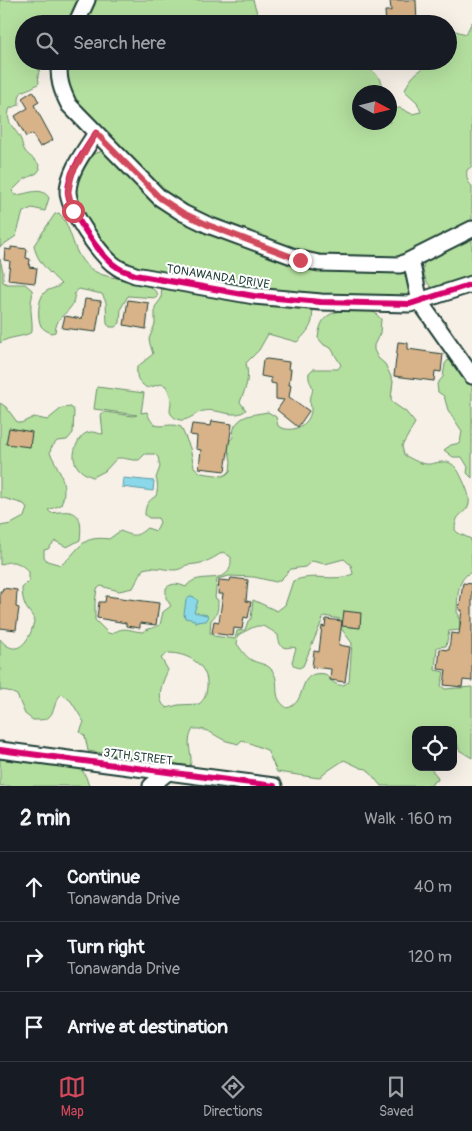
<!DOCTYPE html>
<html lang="en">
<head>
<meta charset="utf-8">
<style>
  :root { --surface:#171b24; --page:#20242c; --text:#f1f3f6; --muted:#9ea1a6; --line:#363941; --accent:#d1495b }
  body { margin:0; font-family:Pangolin,sans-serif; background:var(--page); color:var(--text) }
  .controls { position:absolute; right:15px; bottom:15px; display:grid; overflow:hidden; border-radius:10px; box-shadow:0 5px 20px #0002 }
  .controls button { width:45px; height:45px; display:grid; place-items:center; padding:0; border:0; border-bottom:1px solid var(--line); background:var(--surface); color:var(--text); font:25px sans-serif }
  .compass { position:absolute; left:352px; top:85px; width:45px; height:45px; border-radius:50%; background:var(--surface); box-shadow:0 5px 20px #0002; rotate:97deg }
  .stop { position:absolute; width:15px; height:15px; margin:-11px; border:4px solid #d1495b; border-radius:50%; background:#fff }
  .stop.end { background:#d1495b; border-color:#fff; box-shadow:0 1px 5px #0008 }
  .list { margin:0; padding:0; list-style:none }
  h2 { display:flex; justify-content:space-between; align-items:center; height:65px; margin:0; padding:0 20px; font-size:21px }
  h2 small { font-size:16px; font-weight:400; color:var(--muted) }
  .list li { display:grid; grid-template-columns:32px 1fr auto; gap:15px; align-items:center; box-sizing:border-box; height:70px; padding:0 20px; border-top:1px solid var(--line) }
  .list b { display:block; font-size:19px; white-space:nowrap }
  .list p { margin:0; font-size:16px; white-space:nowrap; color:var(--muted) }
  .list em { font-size:16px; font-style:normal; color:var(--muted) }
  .icon { flex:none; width:28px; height:28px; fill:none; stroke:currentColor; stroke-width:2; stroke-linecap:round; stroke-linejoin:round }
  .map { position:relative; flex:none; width:472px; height:786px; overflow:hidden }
  .search { position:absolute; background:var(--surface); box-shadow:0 5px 20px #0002; left:15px; right:15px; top:15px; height:55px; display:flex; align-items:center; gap:12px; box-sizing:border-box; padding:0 18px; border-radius:28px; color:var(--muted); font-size:19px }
  .sheet { height:275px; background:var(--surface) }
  nav { display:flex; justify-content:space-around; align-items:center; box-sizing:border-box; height:70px; border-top:1px solid var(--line); background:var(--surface); font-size:14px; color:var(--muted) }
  nav a { display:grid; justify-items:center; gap:2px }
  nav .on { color:var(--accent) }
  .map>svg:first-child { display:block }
</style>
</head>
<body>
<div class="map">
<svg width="472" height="786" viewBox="0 0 472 786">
  <rect width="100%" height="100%" fill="#f7f0e7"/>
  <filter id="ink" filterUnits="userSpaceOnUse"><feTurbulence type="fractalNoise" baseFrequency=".02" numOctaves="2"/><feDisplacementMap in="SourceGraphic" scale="10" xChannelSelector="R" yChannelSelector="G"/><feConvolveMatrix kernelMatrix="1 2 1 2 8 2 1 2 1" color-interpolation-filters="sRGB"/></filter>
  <g filter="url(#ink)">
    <g fill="#b4e09f" stroke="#6a8e6a" fill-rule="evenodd">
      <path d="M0,0H82L72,24H24V61H49C39,68 37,71 39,83C27,93 18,86 19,105L10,108C4,123 16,128 21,140C22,143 23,148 25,151C30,158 39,160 40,169L37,173L23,180L12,191L15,195C27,195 41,185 49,198L45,211L32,208L23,212L16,236L0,247Z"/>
      <polygon points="94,0 253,0 258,16 257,24 83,24"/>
      <path d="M472,22V166L467,170C466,176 467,182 472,186V223L400,258L317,255L306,254L197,212L165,192L152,180L78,106L69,89L67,79L69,61H365C372,77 384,72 382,92H360V122H390V109L400,108L412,114L421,112L417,102L405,91C410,73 430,61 448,61V29L466,34Z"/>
      <path d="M103,151L107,152L153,196L241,242L401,270L409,275L413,293L406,297C368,296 330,297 293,293C257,290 222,283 188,277C166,273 141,272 121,261C103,251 74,206 76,185C77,174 84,164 90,155Z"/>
      <path d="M59,213C74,229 71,255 91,269C110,283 143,275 158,294L156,298L128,296L121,308L120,323L115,327H110L107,324L106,302L102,294L79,289L75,292C74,297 74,304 70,308C62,318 57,317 55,332L51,333C47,331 43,329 41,326C37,318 38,300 44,293C49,288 57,289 61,284C50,273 36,261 34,245L55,214Z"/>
      <path d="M472,235V278L434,289C429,286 427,283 425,277C423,272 422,267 425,262C431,252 461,241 472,235Z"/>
      <path d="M0,259L3,272V282L7,284H25L32,290C33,295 32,297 31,302C30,312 33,322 32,332C22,338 9,336 0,343Z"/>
      <path d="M162,284L311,307C316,322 308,332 297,342L268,334L259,350L246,363C250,378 246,388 240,402L246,410C235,420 218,408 204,411C195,412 186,425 175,418C167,412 171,409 171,401C171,396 168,390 166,386L161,384L147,388C138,381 136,379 137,367L153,354L150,344L149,339L155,324V307L161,299Z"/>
      <path d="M350,309L374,312L381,319L380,333L374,345V350L378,358L385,364L393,381L391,399L393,403L406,412L415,423L402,446L404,455C412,459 418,463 426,464C431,465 436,462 442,462C455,460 460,474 465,485C467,490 470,497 469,503C467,515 455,511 455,530L458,533L471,539L472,572C456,578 458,598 457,612L459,615L460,630L449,631L446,646L437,647L435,670L444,672L441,686L445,689L472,687V758L459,750L457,741L453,737V730H416V767H429L437,776L438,780L433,782L431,786H381L367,769L361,768L344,760L329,770L319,778L277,772L267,750L242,740L238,744C233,742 227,742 222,739C211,733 206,728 193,729C184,745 194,753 190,766L88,751L85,736L80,732L84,722L71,701L62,694C53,700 56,714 46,719C43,720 37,720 33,720L25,714L17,695L8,691L0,690V639C13,655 24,648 31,632C32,628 34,624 34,620C33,615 28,611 26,607C23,601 22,594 22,588L29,581V572C20,562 12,559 0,565V526L11,524L24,517L27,508L24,504L0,497V403L6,407L17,422L21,423L34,417L47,420L62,408L71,407L74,411L73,433L67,440L57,441L51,448L50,453C59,470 69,485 61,505L48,510L51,513C77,509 83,513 80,540L67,547L55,541L48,549L44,550V557L47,561L61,565C81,550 79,535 109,539L120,531C134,536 135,538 147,528L156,531L160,522L158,518H149L145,515C145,505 148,501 156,496C158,489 158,483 156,478L160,467L158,457L155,454H145L139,460C131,461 124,457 117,458L105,471L93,477C74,471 69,457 79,440C82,435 86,432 92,432C95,432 100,434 103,434L101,414L105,412L133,416L137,415L94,409L97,387L144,393L141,413L147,412C155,436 165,420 181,427L190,448L194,467L201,473L223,476L227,474L230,471L231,461L229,452L221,443C241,440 228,431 238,422C245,414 258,414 268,412L276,417L278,426C296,437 318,419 309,400C318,383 307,386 309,373L313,369H338L341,365L331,348L324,345L318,338C321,315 329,313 350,309ZM223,552L231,557C233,591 198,568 186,587C178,584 173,582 166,588V598L171,606L163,612L160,625C155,628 148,628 143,632C128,631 125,625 112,634L108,633L95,620V602L97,589L101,586L119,591L133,588L143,569C147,568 151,567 155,568C166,568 177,574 186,565C203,564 209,561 223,552ZM344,559L351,565L353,574C333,583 315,572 293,581L285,605L277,611L253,600L251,619L248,621L245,630L237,631L235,639L214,636L210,633L211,620C218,614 218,610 218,600L215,598L217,579L229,576L254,577L276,582L280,580L291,569L305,567L312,561L325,564ZM324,616L340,619V627L352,643L349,681C340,691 331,681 325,674C295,669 309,703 287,708C269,696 283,683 271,669C266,663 257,664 250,659C245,656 241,649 237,644L238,635C258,625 259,621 278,635C279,644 281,650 291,647L296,648L292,662L294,666L299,668L303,666ZM168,653C188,653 209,665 207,687C206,695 205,699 199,704L178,705L167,708C154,700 163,681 168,670L161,658Z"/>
      <polygon points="448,360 454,362 472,387 472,478 467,473 468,467 462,457 453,457 444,450 451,445 460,443 462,431 448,410 444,396 438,392 437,384 443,377 445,364"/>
      <polygon points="0,757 81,768 86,777 89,786 0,786"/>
    </g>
    <g fill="#8ad8e9" stroke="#5f9aa1">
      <polygon points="123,478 154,481 153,491 122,487"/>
      <polygon points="191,596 194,597 198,601 194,612 207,615 208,618 206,621 195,622 195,620 185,618 184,614 186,600"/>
    </g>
    <g fill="#d8b389" stroke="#1f3d34">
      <polygon points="390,0 416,0 417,24 386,24 385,11 391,11"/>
      <polygon points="33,91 39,102 34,105 53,140 40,147 32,134 26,137 15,116 28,108 22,98"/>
      <polygon points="11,247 27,249 26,258 30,259 29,267 37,268 35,283 8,280 10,261 4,260 5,249 11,250"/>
      <polygon points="85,299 101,301 96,332 62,328 65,316 82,319"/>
      <polygon points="128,300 149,303 146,329 124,325"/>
      <polygon points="398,342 408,343 408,349 443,354 441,372 435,371 434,381 394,376"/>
      <polygon points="267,359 289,362 288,369 291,369 289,385 291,385 289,397 309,411 298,427 277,410 284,400 276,399 276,384 271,383 271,378 261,376 263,360"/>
      <polygon points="212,421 232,424 225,471 199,468 201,450 196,449 197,436 190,435 192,424 211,426"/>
      <polygon points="9,428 32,432 30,447 6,444"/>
      <polygon points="231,578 248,580 246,601 251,602 248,618 244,617 242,629 234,628 233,636 212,633 214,621 219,622 223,594 218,594 219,580 230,581"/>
      <polygon points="463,583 472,584 472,681 463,680 462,687 444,685 446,670 438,669 440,649 449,650 451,633 459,634 462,610 459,610"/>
      <polygon points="3,588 17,590 16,607 19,608 16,630 0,628 0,591 2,591"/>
      <polygon points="106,596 159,603 156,625 140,623 140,628 126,626 126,623 97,618 99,602 105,602"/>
      <polygon points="344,611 361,613 360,628 342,626"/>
      <polygon points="326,619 342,621 339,645 350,647 345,682 330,680 331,669 312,667 314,651 319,652 322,626 325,627"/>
    </g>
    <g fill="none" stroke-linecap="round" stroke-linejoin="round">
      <g stroke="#1f3d34" stroke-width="19">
        <g id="minor">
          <polyline points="76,24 87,0"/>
          <path d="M60,61C57,78 62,91 69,105L160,198L183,213L208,225L300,259L319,263L400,265L472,229"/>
          <path d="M96,133C85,151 69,170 68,191C68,210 101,257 117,267C122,271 129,272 135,275L254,296L321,302L410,304L472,284"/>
          <polyline points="411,260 420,302 472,376"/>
          <polyline points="0,750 274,786"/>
          <polyline points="151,786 168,772"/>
        </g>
      </g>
      <use href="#minor" stroke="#fff" stroke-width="15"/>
      <g stroke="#fff" stroke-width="9">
        <g id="cycleway">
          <path d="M96,133C85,151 69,170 68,191C68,210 101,257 117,267C122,271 129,272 135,275L254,296L321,302L410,304L472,284"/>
          <polyline points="0,750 274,786"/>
        </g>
      </g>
      <use href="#cycleway" stroke="#d6006c" stroke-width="6"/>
    </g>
  </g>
  <g fill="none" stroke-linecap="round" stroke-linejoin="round" filter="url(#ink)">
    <polyline stroke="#d1495b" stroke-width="6" points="73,211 68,192 72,173 96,133 160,198 183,213 208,225 300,260"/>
  </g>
  <g text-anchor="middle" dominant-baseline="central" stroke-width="4" stroke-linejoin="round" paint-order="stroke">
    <g font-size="12" fill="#1f3d34" stroke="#fff">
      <text transform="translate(218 277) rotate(9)">TONAWANDA DRIVE</text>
      <text transform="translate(138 757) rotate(7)">37TH STREET</text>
    </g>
  </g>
</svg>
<div class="controls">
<button><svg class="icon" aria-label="locate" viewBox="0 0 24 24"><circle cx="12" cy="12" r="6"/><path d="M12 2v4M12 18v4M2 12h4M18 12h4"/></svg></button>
</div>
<svg class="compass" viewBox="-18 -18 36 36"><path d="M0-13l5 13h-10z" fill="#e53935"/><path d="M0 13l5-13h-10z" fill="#9ea1a6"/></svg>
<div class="stop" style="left:73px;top:211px"></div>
<div class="stop end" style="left:300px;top:260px"></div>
<div class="search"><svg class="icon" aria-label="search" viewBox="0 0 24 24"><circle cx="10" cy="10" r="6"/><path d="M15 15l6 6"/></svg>Search here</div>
</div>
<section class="sheet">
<h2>2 min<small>Walk · 160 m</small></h2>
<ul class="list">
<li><svg class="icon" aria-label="ahead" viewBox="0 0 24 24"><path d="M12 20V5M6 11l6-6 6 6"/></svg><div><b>Continue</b><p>Tonawanda Drive</p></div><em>40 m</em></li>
<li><svg class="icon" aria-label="right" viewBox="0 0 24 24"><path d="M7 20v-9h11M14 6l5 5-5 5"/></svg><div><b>Turn right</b><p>Tonawanda Drive</p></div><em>120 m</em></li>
<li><svg class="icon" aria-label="arrive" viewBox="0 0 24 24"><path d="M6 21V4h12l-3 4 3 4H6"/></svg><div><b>Arrive at destination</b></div></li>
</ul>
</section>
<nav>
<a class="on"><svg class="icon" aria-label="map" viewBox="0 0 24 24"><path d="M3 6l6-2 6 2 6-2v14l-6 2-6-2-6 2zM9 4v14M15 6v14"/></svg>Map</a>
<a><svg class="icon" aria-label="directions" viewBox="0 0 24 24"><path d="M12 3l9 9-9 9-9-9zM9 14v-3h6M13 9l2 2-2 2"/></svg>Directions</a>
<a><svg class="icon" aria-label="saved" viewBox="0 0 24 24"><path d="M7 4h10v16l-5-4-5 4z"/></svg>Saved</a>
</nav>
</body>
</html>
